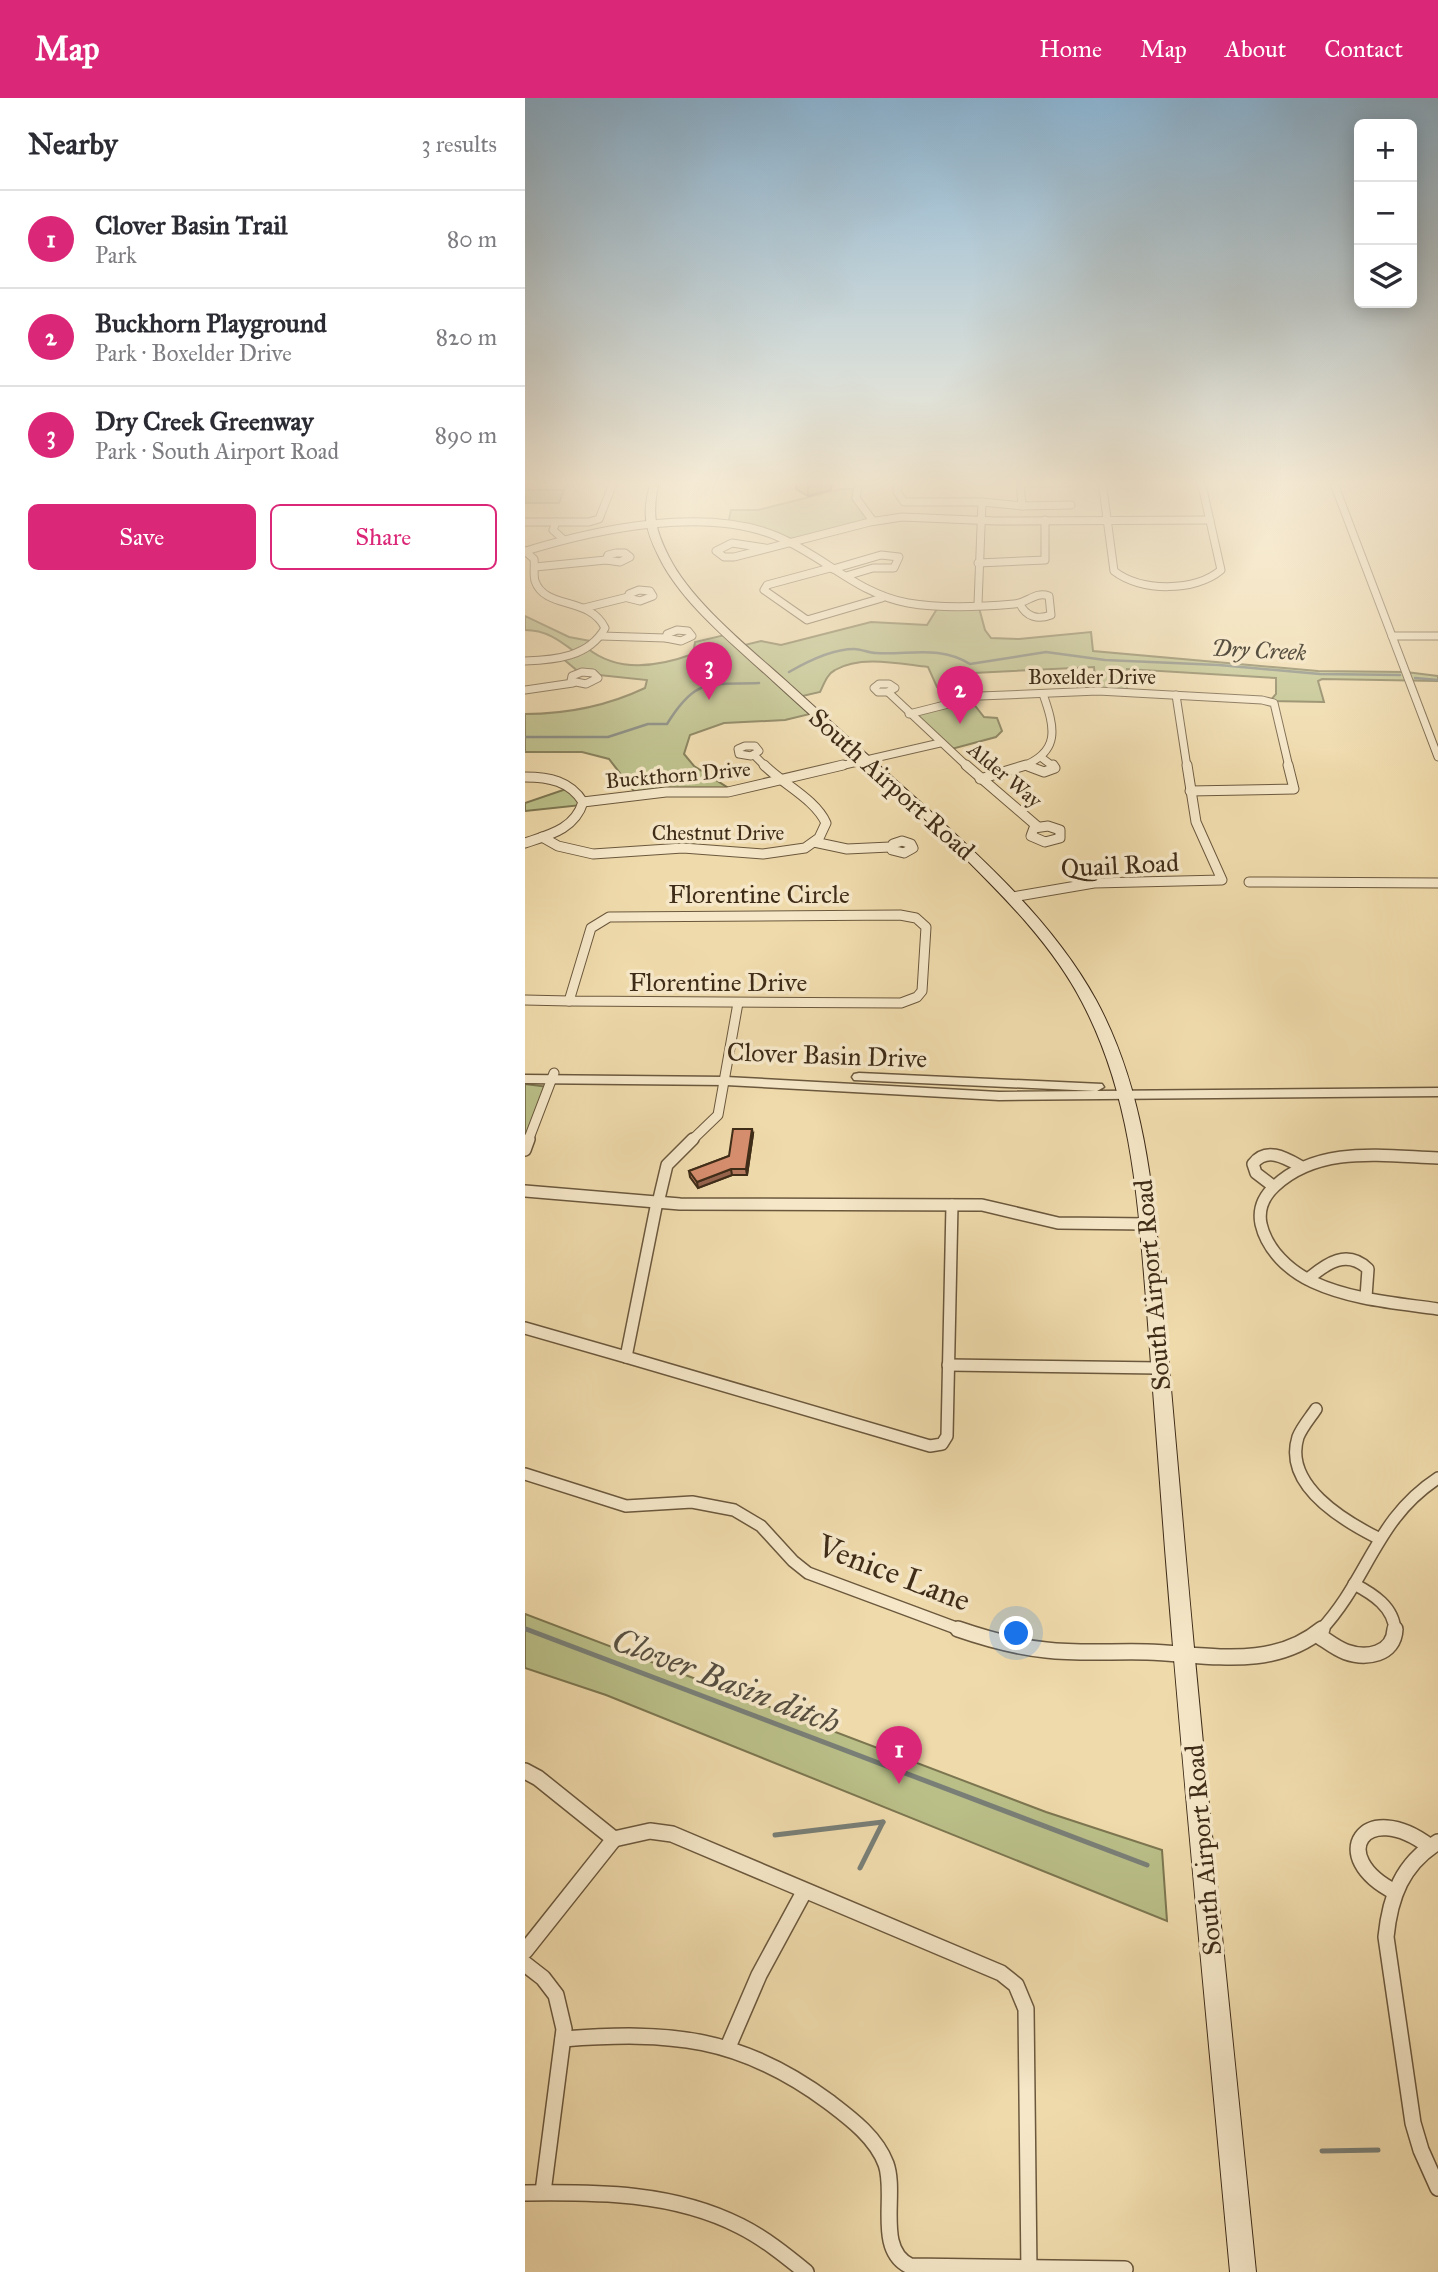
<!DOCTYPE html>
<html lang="en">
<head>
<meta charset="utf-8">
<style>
  :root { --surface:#fff; --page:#f7f7f7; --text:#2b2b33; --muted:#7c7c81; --line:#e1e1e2; --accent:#db2777 }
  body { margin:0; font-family:"IM FELL Great Primer",serif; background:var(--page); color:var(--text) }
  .controls { position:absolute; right:21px; top:21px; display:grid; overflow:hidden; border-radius:10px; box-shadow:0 4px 18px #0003 }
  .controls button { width:63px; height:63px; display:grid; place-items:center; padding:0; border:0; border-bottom:2px solid var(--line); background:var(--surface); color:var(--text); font:35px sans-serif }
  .you { position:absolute; left:492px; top:1536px; width:24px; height:24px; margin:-18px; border:5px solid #fff; border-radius:50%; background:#1a73e8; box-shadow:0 0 0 10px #1a73e833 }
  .badge { display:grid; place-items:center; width:46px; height:46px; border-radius:50%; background:var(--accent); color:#fff; font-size:23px; font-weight:700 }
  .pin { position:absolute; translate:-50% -58px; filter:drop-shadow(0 2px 4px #0008) }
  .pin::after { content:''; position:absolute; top:37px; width:24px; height:21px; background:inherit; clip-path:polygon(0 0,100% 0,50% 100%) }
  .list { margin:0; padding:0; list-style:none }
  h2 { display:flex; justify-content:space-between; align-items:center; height:91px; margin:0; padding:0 28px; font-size:30px }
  h2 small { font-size:23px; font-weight:400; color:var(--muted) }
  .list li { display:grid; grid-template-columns:46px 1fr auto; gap:21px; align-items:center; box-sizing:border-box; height:98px; padding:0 28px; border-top:2px solid var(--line) }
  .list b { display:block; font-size:26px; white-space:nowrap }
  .list p { margin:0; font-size:23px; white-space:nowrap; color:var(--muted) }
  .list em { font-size:23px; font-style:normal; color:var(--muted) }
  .actions { display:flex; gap:14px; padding:21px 28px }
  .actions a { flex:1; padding:16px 0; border:2px solid var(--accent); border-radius:10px; text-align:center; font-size:24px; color:var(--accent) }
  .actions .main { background:var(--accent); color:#fff }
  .icon { flex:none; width:38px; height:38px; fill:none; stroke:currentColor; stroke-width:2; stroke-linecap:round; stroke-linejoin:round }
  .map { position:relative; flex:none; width:913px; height:2174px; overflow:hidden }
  header { display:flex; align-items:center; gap:42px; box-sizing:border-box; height:98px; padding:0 35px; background:var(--accent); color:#fff }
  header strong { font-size:33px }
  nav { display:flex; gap:38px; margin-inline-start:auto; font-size:24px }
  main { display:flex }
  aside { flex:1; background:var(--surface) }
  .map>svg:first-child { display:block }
</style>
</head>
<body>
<header>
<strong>Map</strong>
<nav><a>Home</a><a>Map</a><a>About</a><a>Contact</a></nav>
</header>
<main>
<aside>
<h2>Nearby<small>3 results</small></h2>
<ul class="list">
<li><span class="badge">1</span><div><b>Clover Basin Trail</b><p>Park</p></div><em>80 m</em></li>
<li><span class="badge">2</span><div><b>Buckhorn Playground</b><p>Park · Boxelder Drive</p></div><em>820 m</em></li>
<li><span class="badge">3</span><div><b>Dry Creek Greenway</b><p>Park · South Airport Road</p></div><em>890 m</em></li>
</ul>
<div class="actions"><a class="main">Save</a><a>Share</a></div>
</aside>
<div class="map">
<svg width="913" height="2174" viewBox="0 0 913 2174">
  <rect width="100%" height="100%" fill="#efdaab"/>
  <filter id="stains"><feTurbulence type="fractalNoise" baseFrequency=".00286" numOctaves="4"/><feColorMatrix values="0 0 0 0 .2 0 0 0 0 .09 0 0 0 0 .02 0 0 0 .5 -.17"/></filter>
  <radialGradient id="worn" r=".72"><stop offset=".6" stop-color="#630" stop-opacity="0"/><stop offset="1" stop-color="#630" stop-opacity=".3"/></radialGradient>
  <g fill="#babf88" stroke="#7c7650" stroke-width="2">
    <polygon points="316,391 330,391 348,423 264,445 203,426 206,412 233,412"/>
    <polygon points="0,392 39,392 34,405 0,405"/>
    <path d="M415,506H453L460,532L466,540L494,541L566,534L568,553L793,573L881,574L913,578V583L797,581L793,583L799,604L745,603L751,596V580L602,571V594L571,593L569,569L448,575L433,580L441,600H444L459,619L472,620L477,633L471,639L423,652L384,616L425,605L412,589L403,569C375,566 336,557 310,572C302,576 299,586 295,594L273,599L289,615L260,622L199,625L165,637L159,656L169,668L208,693L112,697L84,661L57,654H0V616C42,616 82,608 120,590L122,582L55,575L36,559L50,554C34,542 21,532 0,532V518L44,539L71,544L62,550C93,575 132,569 168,556L170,544L204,536L216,548L236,543L256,547L346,524L402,527Z"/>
    <polygon points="47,689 57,707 0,713 0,705"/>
    <polygon points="0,986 24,989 0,1052"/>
    <polygon points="0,1516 521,1714 637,1752 642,1823 81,1597 0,1570"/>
  </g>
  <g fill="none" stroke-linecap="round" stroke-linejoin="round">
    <g stroke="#797f77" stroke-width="2.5">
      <path d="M264,574C283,563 307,551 329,551C336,551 344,555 351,555C384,557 415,547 445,566L521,554L580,562L694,567L795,576L875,577"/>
      <polyline points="890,580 913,582"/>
      <path d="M0,639H83L123,626H142C171,579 183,587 234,585"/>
    </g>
    <polyline stroke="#797f77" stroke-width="3.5" points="0,1531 6,1533"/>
    <g stroke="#797f77" stroke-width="5">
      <polyline points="1,1531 622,1767"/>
      <polyline points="250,1737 358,1724"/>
      <polyline points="335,1770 358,1724"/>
      <polyline points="797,2053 853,2052"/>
    </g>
    <g stroke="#6b583d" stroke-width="9">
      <g id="minor-far3">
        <polyline points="334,383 331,400 348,423"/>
        <polyline points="373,383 372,394 379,404 457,404"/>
        <path d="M577,383L589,473C616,494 670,494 696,472L676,383"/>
        <polyline points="808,383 913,659"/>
        <polyline points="495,385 544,385"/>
        <polyline points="497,408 546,407"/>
        <polyline points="0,424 31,424"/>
        <polyline points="38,441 28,432 31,424 64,424 74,421 89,383"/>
        <polyline points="240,450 207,445 191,453 199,459 209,459 345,424 377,419 471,423 685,422"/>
        <path d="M0,453L9,461C10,468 8,476 10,483C20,512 65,498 80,530C64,559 30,562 0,563"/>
        <path d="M1,453C72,431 181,408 251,438C298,457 332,496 383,505C417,511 455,509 489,506C503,505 510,493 524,498L526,517C513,522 501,519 495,506"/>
        <polygon points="91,455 100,455 105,459 95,464 81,462 83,457"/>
        <polyline points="453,465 520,462 520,422"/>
        <polyline points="10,469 81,462"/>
        <polyline points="305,470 242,487 239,492 282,522 357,500"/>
        <polyline points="308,471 356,457 374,459 369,470 348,470 321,478"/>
        <polygon points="114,492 125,493 128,498 115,503 103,500 104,496"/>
        <polyline points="453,506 457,404 497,408 495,383"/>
        <polyline points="59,510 103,499"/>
        <polygon points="152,532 163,533 167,538 156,543 141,540 142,536"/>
        <polyline points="76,538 141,540"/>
        <polyline points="867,538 913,538"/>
        <polygon points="57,574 68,575 73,580 61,586 46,583 47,578"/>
        <polygon points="354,586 364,586 370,590 363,594 353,594 349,590"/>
        <polyline points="0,592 48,585"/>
        <polyline points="363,594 443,669"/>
        <polyline points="651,597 662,669"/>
        <polyline points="384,616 455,598 573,593 737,602 749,605 764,669"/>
        <polygon points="220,648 230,648 234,653 226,658 214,656 213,651"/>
        <polyline points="229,657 241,669"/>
        <polyline points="517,660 529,669"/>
        <polyline points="503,668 506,669"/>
        <polyline points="311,669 415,645"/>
        <path d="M496,669C536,654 530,630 518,596"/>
      </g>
    </g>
    <g stroke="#6b583d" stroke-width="11">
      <g id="minor-far2">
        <polyline points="441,667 513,729"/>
        <polyline points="503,668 519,674 530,670 528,667"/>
        <path d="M0,679C24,679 45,683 58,704C50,731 24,737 0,745"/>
        <polyline points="455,681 501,667"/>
        <polyline points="665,693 769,691 763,667"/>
        <polyline points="58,704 141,694 203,694 318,667"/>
        <polygon points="523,728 535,732 535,740 520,744 506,738 509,730"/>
        <path d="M17,739L33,748L68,756L158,750L238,756L280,750L294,740L301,725C290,701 259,687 239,667"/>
        <polygon points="377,743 386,746 388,750 379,755 367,752 368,746"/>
        <polyline points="289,744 322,751 365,749"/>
        <polyline points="724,784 913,785"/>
        <polyline points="487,799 569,785 697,782 671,724 662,667"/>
        <polygon points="375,817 391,820 401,829 397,893 392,899 376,905 44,903 66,830 84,819"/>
        <polyline points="0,902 44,903"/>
        <polyline points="3,1043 29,975"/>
        <polyline points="166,1043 193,1017 213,905"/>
      </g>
    </g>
    <g stroke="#6b583d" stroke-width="14">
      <g id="minor-far1">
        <polyline points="0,1052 4,1041"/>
        <path d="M913,1060C858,1058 794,1047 750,1088C739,1098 733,1111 736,1126C742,1152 764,1173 788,1184C827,1202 871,1205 913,1211"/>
        <path d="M748,1088L731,1075L728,1066C741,1049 759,1059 775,1068"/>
        <polyline points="0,1093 155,1106 457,1107 533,1125 623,1126"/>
        <polyline points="132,1104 101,1259 405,1348 417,1346 422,1338 427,1107"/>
        <polyline points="133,1105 142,1067 168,1041"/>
        <path d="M783,1181C802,1165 822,1151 843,1171L841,1199"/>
        <polyline points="0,1230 101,1259"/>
        <polyline points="423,1267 634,1270"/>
        <path d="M791,1311C785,1320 777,1329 773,1339C758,1387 819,1423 853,1440"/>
        <polyline points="0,1376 101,1408 167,1404 209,1412 236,1428 268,1463 283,1475 439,1533"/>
        <path d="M829,1486C848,1496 869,1509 870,1533"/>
        <path d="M795,1533C844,1481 850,1421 913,1380"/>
      </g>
    </g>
    <g stroke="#6b583d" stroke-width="18">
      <g id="minor">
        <path d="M433,1531C462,1541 491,1549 521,1552C555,1556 589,1553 622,1554C682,1556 746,1573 797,1531"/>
        <path d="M791,1536C801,1542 810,1550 821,1554C841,1561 869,1557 870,1531"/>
        <polyline points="0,1673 13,1680 89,1741 0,1853"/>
        <polyline points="89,1741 125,1733 147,1736 476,1875 491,1887 501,1911 504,2174"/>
        <path d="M913,1744C877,1766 865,1799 861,1839L888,2025L896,2052L913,2090"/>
        <path d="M870,1794C800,1758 840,1700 904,1748"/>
        <polyline points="0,1866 18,1880 31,1897 39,1931 18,2094"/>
        <path d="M38,1941C145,1933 215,1938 304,2004C325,2020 351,2039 361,2066C372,2096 350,2152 385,2168L600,2171"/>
        <polyline points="203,1949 234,1877 279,1794"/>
        <path d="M0,2095C73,2094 148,2094 215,2128C239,2140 260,2157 281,2174"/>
      </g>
    </g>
    <g stroke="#6b583d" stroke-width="3">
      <polygon id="tertiary" points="334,975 577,986 579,989 572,993 913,990 913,998 474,1002 201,987 0,985 0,977 201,979 474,994 571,993 329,982 327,979 329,976"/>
    </g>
    <g stroke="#3f2c18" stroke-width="2">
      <path id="secondary" d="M126,383H134C127,414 129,430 144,459C166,503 223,549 260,582C304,622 348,662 393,702C457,760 529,825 571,902C623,998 629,1105 639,1211C646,1291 653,1370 660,1450C681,1691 707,1933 731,2174H705C683,1933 659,1692 640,1451C634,1371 628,1292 622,1213C613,1105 608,1001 557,904C528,848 482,802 438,758C377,697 311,641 248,583C210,548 156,505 134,459C119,429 117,414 126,383Z"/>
    </g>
    <use href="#minor-far3" stroke="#f5e7c8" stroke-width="7"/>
    <use href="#minor-far2" stroke="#f5e7c8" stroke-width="9"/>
    <use href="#minor-far1" stroke="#f5e7c8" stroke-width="11"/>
    <use href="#minor" stroke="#f5e7c8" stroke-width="15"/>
    <use href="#tertiary" fill="#f5e7c8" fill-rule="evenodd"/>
    <use href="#secondary" fill="#f5e7c8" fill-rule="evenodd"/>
  </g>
  <g fill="#b87a5f" stroke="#3f2c18" stroke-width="2">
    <polygon points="271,383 307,383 306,392 283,398 271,391"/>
    <polygon points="228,1036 222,1077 207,1077 173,1090 165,1079 164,1073 204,1058"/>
  </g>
  <g fill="#96634d" stroke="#3f2c18" stroke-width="2">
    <polygon points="291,383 307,383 306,392 283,398 283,385"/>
    <polygon points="227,1031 228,1036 222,1077 221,1071"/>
    <polygon points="206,1071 207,1077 173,1090 172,1084"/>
  </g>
  <polygon fill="#d68e6e" stroke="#3f2c18" stroke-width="2" points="208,1031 227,1031 221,1071 206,1071 172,1084 164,1073 204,1058"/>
  <linearGradient id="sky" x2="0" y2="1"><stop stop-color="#8bb5d4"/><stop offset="0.56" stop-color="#f8eed9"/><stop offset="1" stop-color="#f8eed9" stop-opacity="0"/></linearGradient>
  <rect width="913" height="687" fill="url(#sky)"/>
  <g text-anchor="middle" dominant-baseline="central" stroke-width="7" stroke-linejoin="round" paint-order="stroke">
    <g font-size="21" fill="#3f2c18" stroke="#f5e7c8">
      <text x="567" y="579">Boxelder Drive</text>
      <text transform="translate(153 677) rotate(-5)">Buckthorn Drive</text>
      <text transform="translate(480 677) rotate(40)">Alder Way</text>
      <text x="193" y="735">Chestnut Drive</text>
    </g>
    <g font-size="23" font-style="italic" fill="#574f40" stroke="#f5e7c8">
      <text transform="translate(734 552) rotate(3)">Dry Creek</text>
    </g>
    <g font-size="26" fill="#3f2c18" stroke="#f5e7c8">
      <text transform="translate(367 686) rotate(42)">South Airport Road</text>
      <text transform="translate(595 767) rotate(-3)">Quail Road</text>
      <text x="234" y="796">Florentine Circle</text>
      <text x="193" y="884">Florentine Drive</text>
      <text transform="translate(302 957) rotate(2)">Clover Basin Drive</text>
      <text transform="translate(627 1187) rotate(-95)">South Airport Road</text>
      <text transform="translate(678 1752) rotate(-95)">South Airport Road</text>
    </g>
    <g font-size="32" fill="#3f2c18" stroke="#f5e7c8">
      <text transform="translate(369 1475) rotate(21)">Venice Lane</text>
    </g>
    <g font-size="33" font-style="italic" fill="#574f40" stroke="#f5e7c8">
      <text transform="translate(201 1583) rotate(21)">Clover Basin ditch</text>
    </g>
  </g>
  <rect width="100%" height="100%" filter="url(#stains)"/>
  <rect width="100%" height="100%" fill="url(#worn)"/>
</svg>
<div class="controls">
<button>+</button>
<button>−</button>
<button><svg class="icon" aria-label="layers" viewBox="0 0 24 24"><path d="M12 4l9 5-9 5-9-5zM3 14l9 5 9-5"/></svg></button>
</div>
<div class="you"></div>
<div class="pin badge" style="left:374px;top:1686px">1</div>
<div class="pin badge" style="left:435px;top:626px">2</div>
<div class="pin badge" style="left:184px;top:602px">3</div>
</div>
</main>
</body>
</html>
